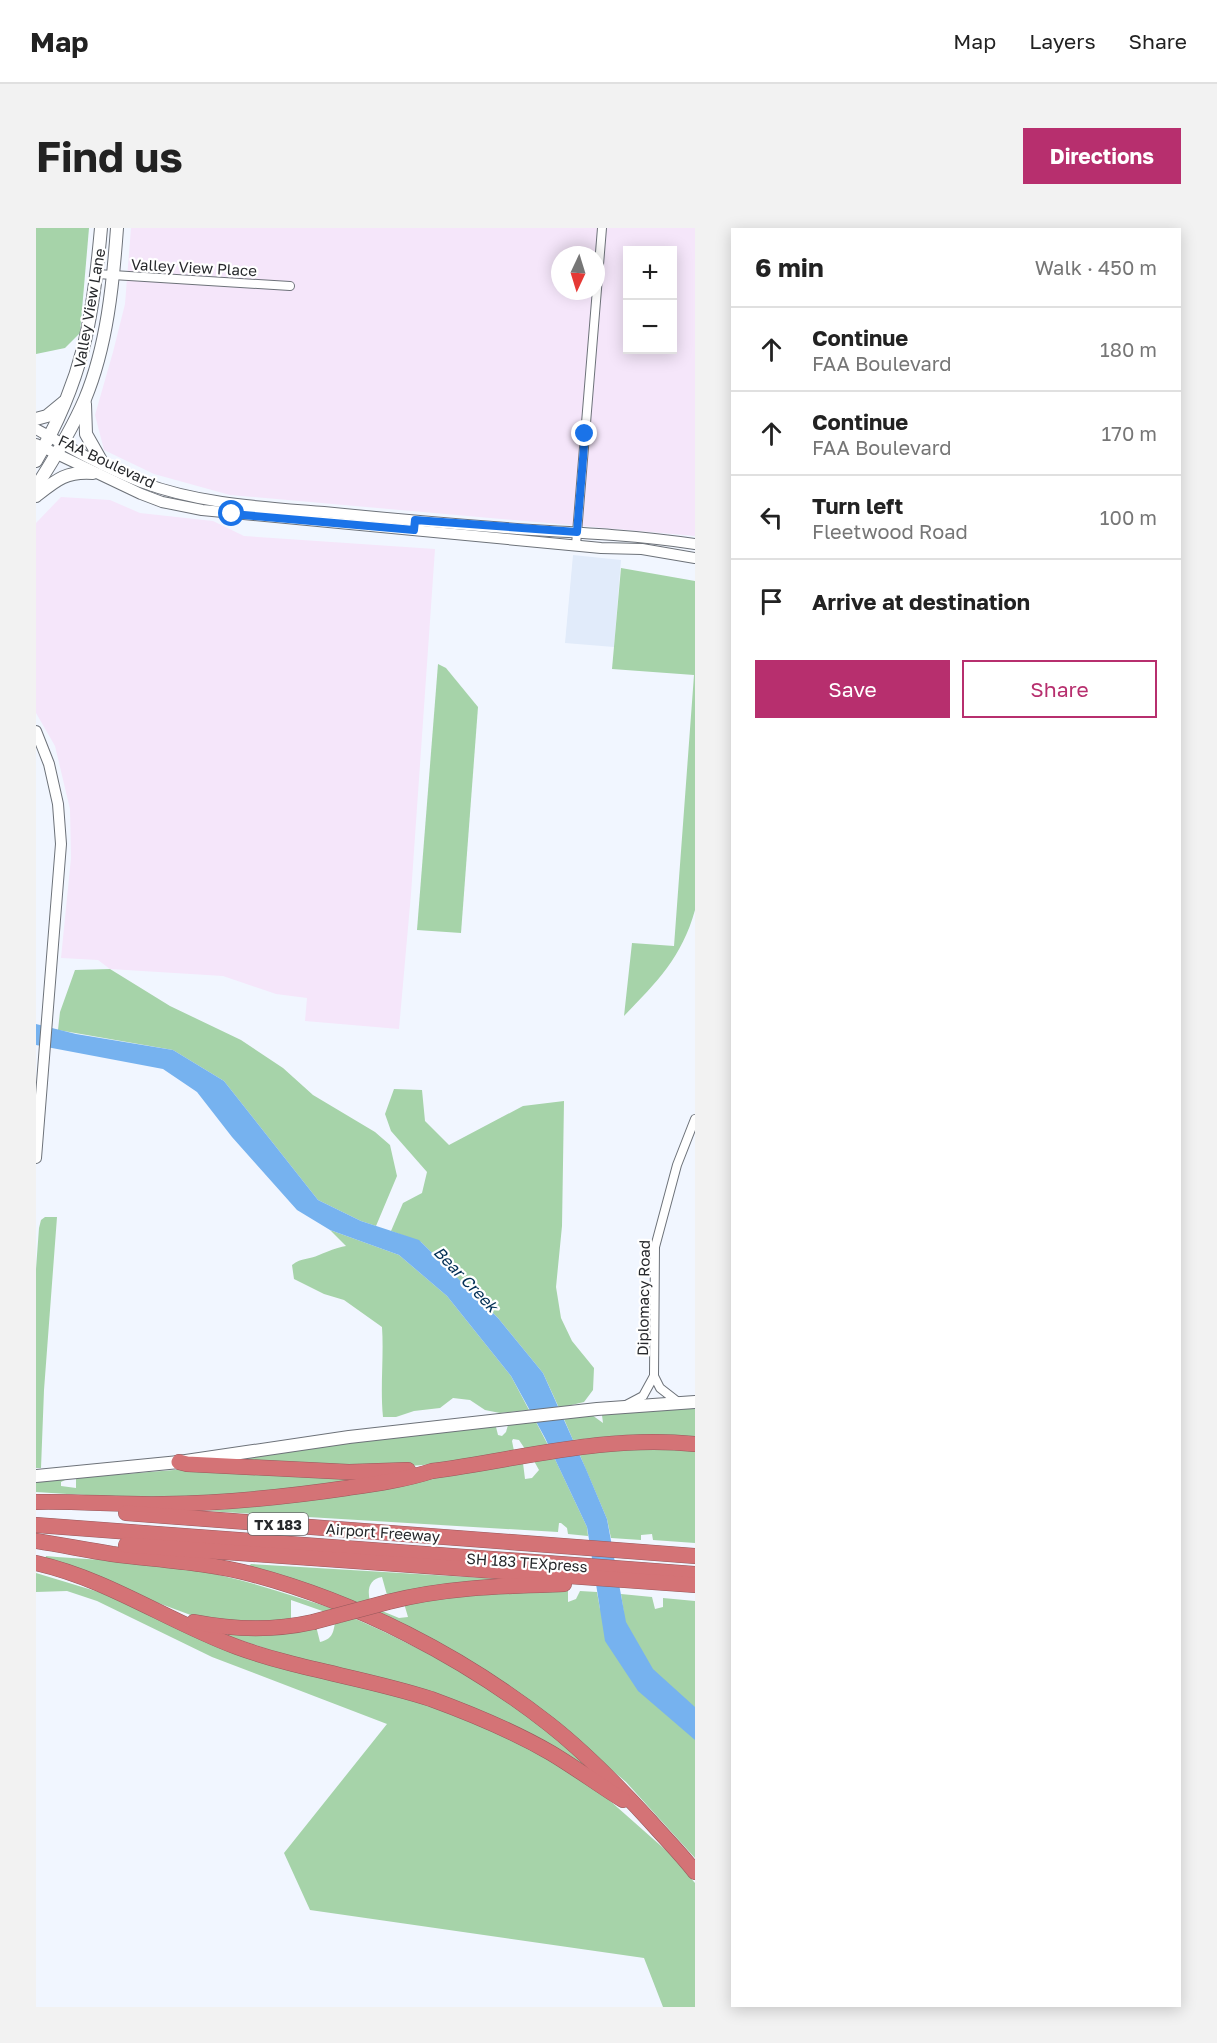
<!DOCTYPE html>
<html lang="en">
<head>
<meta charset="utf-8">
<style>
  :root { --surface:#fff; --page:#f2f2f2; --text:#222; --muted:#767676; --line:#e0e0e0; --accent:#b72f6e }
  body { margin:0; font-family:"Golos Text",sans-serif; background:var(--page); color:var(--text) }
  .controls { position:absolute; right:18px; top:18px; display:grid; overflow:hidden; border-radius:0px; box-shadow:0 3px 15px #0003 }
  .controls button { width:54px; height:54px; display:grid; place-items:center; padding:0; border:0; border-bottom:2px solid var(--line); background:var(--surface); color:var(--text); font:30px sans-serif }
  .compass { position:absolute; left:515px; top:18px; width:54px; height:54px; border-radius:50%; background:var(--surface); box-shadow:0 3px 15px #0003; rotate:184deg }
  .stop { position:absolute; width:18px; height:18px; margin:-14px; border:4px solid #1a73e8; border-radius:50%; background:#fff }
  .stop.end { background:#1a73e8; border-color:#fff; box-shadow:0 2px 6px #0008 }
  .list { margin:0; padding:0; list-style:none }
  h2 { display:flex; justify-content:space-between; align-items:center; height:78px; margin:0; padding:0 24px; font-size:26px }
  h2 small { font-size:20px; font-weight:400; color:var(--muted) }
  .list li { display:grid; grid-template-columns:39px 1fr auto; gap:18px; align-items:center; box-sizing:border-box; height:84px; padding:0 24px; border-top:2px solid var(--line) }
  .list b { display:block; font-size:22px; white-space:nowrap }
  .list p { margin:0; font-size:20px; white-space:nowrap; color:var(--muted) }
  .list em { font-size:20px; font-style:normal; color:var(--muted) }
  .actions { display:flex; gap:12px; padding:18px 24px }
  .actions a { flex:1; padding:14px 0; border:2px solid var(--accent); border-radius:0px; text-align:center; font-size:21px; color:var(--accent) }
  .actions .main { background:var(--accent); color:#fff }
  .icon { flex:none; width:33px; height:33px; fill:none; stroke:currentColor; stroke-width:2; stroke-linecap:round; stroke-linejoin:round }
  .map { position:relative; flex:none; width:659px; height:1779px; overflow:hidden; border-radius:0px }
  header { display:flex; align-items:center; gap:36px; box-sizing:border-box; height:84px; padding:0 30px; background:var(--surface); border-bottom:2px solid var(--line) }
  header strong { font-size:28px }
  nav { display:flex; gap:33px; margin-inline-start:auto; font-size:21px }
  .intro { display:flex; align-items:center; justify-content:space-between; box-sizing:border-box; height:144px; padding:0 36px }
  h1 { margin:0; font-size:42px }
  .button { padding:15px 27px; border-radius:0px; background:var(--accent); color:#fff; font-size:21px; font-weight:700 }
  main { display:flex; gap:36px; padding:0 36px }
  aside { flex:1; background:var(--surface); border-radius:0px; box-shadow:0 3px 15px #0003 }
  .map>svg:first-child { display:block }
</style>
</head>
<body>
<header>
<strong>Map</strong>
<nav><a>Map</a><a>Layers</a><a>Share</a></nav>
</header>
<div class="intro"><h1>Find us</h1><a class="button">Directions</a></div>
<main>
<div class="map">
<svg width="659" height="1779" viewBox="0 0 659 1779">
  <rect width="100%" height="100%" fill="#f1f6ff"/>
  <polygon fill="#e1ebfa" points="537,327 585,332 578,419 529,415"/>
  <g fill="#f5e6fa" fill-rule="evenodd">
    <path d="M95,0H659V308L194,267L118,246L68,222L59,187L77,124L89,76ZM592,22H636V122H592ZM524,27H560V63H524Z"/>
    <polygon points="25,269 74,272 104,285 177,293 208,308 399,321 375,666 363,801 269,793 271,770 240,766 187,748 74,741 62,732 25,730 35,630 34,581 19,518 0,485 0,295"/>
  </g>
  <g fill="#a6d3a9">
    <polygon points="0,0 53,0 44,105 29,120 0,126"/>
    <path d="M585,340L659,353V682C646,729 621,754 588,788L596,715L638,718L658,447L576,441Z"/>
    <polygon points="402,436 410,440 442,479 425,705 381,702"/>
    <polygon points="74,741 134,778 205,812 247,840 277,867 339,904 354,917 361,948 340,998 325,993 282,972 188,853 137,822 22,802 24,784 39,742"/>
    <polygon points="358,861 386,862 389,893 413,917 487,878 528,873 526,998 520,1059 525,1090 536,1113 558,1140 557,1162 548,1174 523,1180 507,1145 462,1090 385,1014 355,1003 367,975 386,965 391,944 355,903 349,886"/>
    <polygon points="9,989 21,989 8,1162 5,1240 0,1240 0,1041 3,1000 5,992"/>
    <path d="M294,1002L363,1027L411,1068L475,1148L493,1182L464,1185L449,1182L434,1172L417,1170L404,1180L378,1183L360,1189H347C344,1159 348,1129 346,1099L308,1072L288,1066L258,1051L256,1037C266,1029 273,1032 283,1027C293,1023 299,1020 310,1018Z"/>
    <polygon points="659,1180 659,1210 590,1207 537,1212 528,1191 556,1187 567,1195 566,1187"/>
    <polygon points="500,1194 512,1217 489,1221 483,1212 477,1211 476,1213 478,1223 399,1236 349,1240 196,1233 198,1228 455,1198 460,1199 462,1207 466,1208 470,1204 472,1197"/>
    <polygon points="601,1220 659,1223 659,1315 617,1312 616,1306 605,1307 605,1312 575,1310 571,1291 543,1225"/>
    <polygon points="518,1229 551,1299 552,1308 532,1306 531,1300 525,1295 523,1295 522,1304 170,1283 245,1276 487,1235 489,1251 496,1250 503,1242 498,1233"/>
    <path d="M150,1241L319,1250L317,1252C262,1259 207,1267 152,1269C101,1271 51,1267 0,1264V1252L29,1251H31L25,1254V1258L40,1260V1250Z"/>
    <path d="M10,1328C69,1333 130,1334 187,1348C226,1357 263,1370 301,1382L295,1386L255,1372V1393L221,1395L160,1389L9,1333Z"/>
    <path d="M215,1336L482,1352L351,1367L346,1349C333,1351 331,1362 334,1373L322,1377L212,1339Z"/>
    <polygon points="0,1345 66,1365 181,1419 253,1440 389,1476 486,1515 564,1564 633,1625 659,1655 659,1779 627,1779 608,1730 274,1682 248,1625 351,1496 176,1429 61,1373 31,1363 0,1364"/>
    <polygon points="515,1362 532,1363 532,1374 540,1371 544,1363 561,1364 564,1381 588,1386 585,1366 616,1369 619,1381 627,1379 627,1370 659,1373 659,1630 590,1554 511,1487 333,1382 339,1380 363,1390 372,1389 367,1372"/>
    <path d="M313,1388C355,1406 396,1427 436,1450C487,1481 533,1520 577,1559L488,1505L192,1408V1406L280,1398L284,1414C296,1411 297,1406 299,1395H305L309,1390Z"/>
  </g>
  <polygon fill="#76b2ef" points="0,796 40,806 137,822 188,853 282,972 325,993 383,1012 462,1090 507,1145 550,1241 571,1291 590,1394 617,1441 659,1479 659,1512 602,1463 569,1413 551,1299 509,1210 475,1148 411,1068 363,1027 294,1002 261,982 196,909 161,864 127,841 0,817"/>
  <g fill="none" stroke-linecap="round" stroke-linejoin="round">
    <g stroke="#6d7279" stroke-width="10">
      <g id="minor">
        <polyline points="61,46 254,58"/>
        <polyline points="540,317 566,0"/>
        <polyline points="618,1148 624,1160 642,1174"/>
        <polyline points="590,1177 607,1168 618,1148 619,1019 641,937 659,891"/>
      </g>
    </g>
    <g stroke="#6d7279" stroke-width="12">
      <g id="tertiary">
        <path d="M0,201C34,220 69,240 105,254C163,276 228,279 288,284C358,291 427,297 496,302C551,305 605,308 659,316"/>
        <polyline points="0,216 105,266 126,274 166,282 565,320 606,321 659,330"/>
        <polyline points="0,503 13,536 22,576 25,616 0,930"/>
      </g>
    </g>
    <g stroke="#6d7279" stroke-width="14">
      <g id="secondary">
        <polyline points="49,176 50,206 67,236"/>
        <polyline points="0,191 11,188 28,174"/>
        <path d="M0,233C47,152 57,91 65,0"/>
        <path d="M0,259C18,231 36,201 49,171C71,118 77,56 81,0"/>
        <path d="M0,268C20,252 30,243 57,245"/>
        <polyline points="0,1248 143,1234 313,1209 561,1181 659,1174"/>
      </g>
    </g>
    <g stroke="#97595c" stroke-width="16">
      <g id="motorway">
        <polyline points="143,1234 151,1236 313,1244 372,1242"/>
        <path d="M0,1274C43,1273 85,1277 128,1276C189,1275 250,1269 311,1260C339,1256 368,1252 396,1243C486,1231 566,1207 659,1216"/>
        <polyline points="90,1285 659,1328"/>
        <polyline points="0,1297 659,1346"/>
        <path d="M0,1313C25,1317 51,1322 76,1326C122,1332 169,1334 215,1346C321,1374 426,1428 513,1496C550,1525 582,1558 614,1593C629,1610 645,1626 659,1644"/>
        <polyline points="90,1317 659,1357"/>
        <path d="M0,1335C72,1351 133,1394 201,1419C264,1442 331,1450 395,1471C436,1486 477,1503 515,1525C540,1540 563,1557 587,1572"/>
        <path d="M352,1374C410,1359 469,1358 528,1356"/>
        <path d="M158,1394C199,1402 237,1403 277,1394"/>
      </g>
    </g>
    <use href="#minor" stroke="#fff" stroke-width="8"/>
    <use href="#tertiary" stroke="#fff" stroke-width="10"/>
    <use href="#secondary" stroke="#fff" stroke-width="12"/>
    <use href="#motorway" stroke="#d47376" stroke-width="15"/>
    <g stroke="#97595c" stroke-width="16" stroke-linecap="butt">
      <polyline id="motorway-bridge" points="277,1394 352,1374"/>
    </g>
    <use href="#motorway-bridge" stroke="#d47376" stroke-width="15"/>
  </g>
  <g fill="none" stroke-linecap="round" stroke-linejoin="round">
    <polyline stroke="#1a73e8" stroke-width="8" points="196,286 378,302 379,292 541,304 549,206"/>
  </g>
  <g text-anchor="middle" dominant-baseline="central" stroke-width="4.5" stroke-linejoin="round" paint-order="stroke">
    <rect fill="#fff" stroke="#68696b" stroke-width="1.5" x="212" y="1285" width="60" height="22" rx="4.5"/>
    <g font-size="14" font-weight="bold" fill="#27292c">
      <text x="242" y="1296">TX 183</text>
    </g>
    <g font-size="15" fill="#27292c" stroke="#fff">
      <text transform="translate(158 39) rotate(3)">Valley View Place</text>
      <text transform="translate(53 80) rotate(-80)">Valley View Lane</text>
      <text transform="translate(71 233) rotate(25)">FAA Boulevard</text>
      <text transform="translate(607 1070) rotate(-89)">Diplomacy Road</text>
      <text transform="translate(347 1304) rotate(4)">Airport Freeway</text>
      <text transform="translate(491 1334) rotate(4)">SH 183 TEXpress</text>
    </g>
    <g font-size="16" font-style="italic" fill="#002e54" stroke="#fff">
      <text transform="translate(430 1051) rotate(46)">Bear Creek</text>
    </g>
  </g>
</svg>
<div class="controls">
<button>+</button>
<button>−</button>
</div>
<svg class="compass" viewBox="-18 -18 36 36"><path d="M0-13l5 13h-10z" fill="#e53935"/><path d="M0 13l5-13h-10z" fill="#767676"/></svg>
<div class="stop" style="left:196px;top:286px"></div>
<div class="stop end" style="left:549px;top:206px"></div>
</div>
<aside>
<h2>6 min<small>Walk · 450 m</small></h2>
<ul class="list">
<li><svg class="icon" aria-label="ahead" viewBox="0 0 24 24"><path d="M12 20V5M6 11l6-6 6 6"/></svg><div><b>Continue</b><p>FAA Boulevard</p></div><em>180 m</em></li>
<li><svg class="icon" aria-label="ahead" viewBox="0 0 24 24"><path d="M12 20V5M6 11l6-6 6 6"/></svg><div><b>Continue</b><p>FAA Boulevard</p></div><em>170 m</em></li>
<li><svg class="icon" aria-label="left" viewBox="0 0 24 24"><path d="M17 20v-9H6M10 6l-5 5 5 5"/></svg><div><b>Turn left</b><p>Fleetwood Road</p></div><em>100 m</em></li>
<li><svg class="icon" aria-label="arrive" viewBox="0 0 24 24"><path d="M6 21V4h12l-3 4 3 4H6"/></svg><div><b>Arrive at destination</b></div></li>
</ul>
<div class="actions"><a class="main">Save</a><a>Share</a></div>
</aside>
</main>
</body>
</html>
